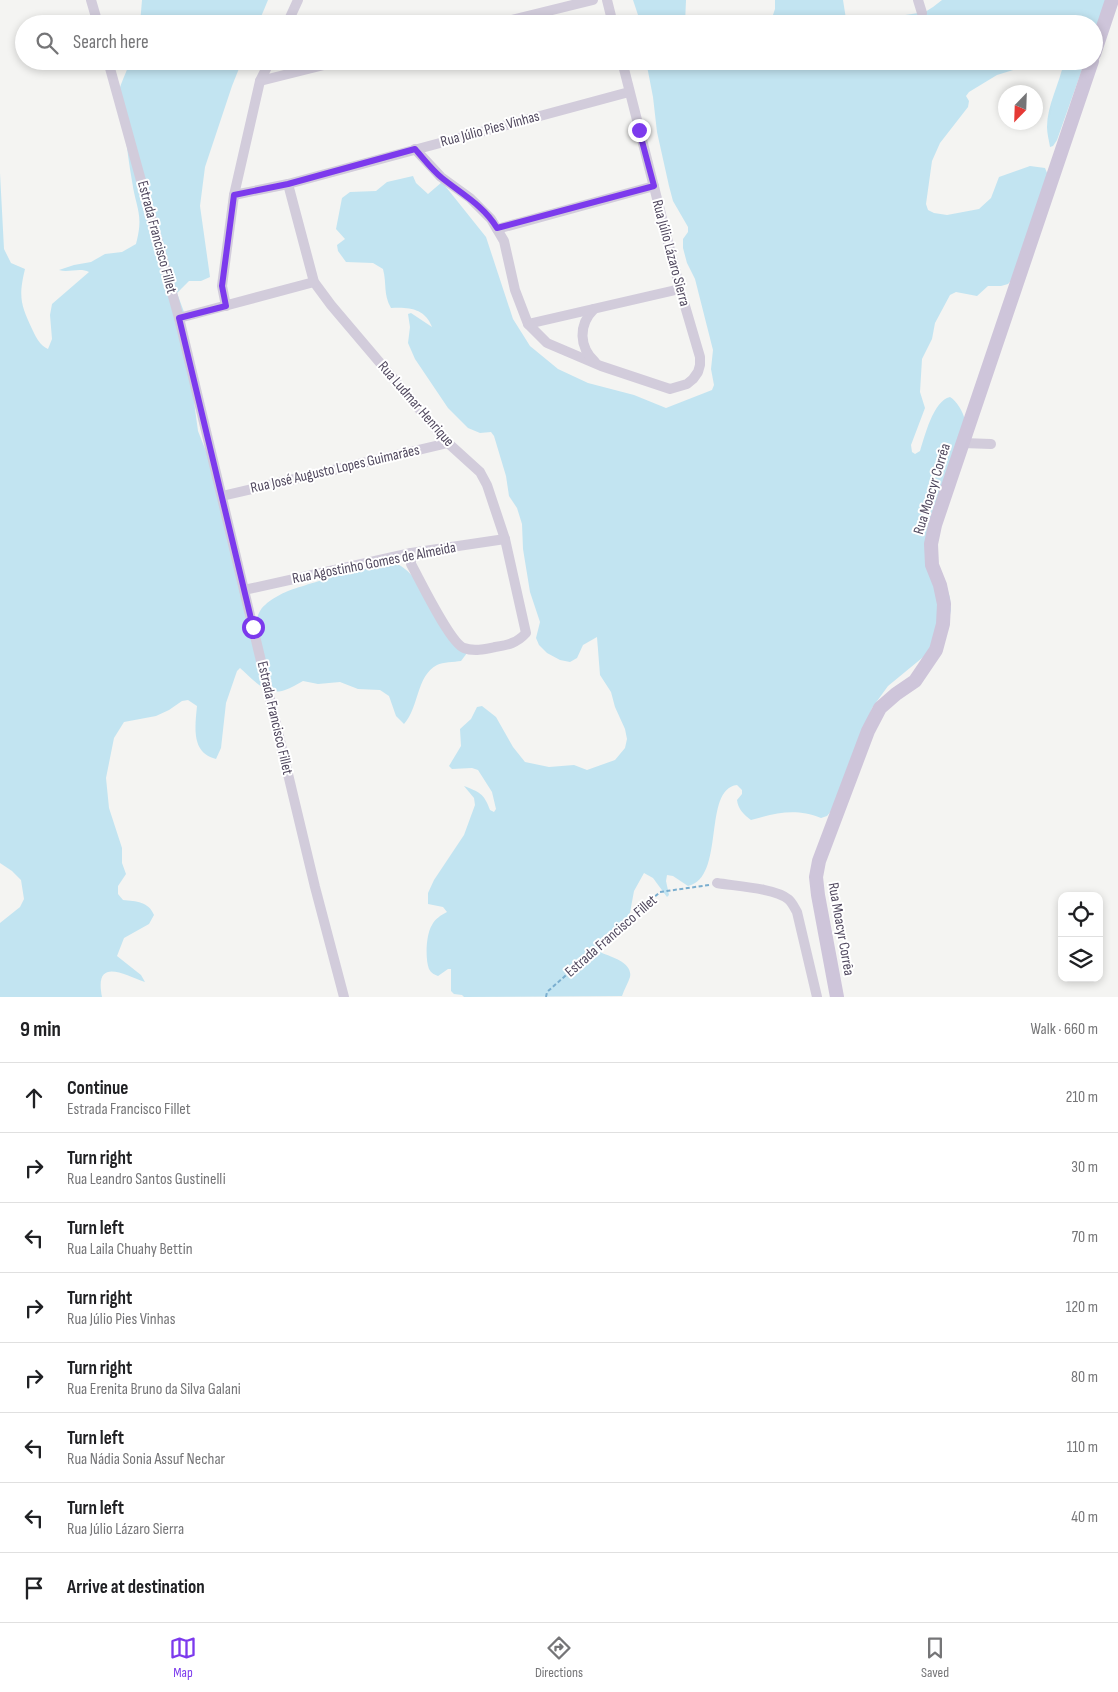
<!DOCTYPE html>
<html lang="en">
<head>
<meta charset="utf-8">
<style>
  :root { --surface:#fff; --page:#f2f2f2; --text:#202124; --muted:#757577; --line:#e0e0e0; --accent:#7c3aed }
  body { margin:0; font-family:"Sofia Sans Condensed",sans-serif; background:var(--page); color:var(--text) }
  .controls { position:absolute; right:15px; bottom:15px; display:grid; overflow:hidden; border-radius:10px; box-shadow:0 2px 8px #0003 }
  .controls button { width:45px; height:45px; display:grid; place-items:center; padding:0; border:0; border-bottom:1px solid var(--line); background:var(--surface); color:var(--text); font:25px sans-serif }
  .compass { position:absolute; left:998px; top:85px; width:45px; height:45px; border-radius:50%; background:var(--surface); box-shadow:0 2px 8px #0003; rotate:203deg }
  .stop { position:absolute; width:15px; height:15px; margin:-11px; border:4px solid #7c3aed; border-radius:50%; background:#fff }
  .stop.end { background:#7c3aed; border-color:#fff; box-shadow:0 1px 5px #0008 }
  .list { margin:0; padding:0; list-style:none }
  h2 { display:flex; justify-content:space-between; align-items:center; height:65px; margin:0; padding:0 20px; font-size:21px }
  h2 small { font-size:16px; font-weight:400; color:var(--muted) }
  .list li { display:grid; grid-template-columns:32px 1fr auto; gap:15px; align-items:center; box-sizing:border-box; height:70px; padding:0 20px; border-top:1px solid var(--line) }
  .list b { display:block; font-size:19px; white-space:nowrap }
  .list p { margin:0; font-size:16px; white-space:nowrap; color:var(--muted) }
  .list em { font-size:16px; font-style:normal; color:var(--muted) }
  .icon { flex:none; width:28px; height:28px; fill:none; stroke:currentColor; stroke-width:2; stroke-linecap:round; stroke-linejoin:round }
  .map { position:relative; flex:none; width:1118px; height:997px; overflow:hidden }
  .search { position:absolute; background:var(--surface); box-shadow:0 2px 8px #0003; left:15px; right:15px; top:15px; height:55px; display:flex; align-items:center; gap:12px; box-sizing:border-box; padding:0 18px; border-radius:28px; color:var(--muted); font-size:19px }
  .sheet { height:625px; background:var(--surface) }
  nav { display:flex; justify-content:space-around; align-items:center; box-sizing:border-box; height:70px; border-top:1px solid var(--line); background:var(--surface); font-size:14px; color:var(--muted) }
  nav a { display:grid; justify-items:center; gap:2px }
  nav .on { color:var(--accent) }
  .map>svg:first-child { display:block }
</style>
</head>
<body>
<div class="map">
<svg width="1118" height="997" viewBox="0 0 1118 997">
  <rect width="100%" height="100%" fill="#f4f4f2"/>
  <g fill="#c2e4f1">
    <polygon points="142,0 268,0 258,24 140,24"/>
    <polygon points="633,0 686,0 685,24 641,24"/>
    <polygon points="775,0 843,0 846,19 851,24 770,24 775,9"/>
    <polygon points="942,0 1108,0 1094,33 1094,24 876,24 892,17 925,12 933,7"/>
    <path d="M130,61H242L232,86L205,167L200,206L210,277L201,281H189L177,293L184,312L185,335L198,431L211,464L256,621C258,615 260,609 265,605C271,599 281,594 288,591C304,585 384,561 396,564C414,567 456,636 467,653L461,661C454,662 443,662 437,665C416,676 419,708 404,724L396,716L389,696L380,690L358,689L340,682L318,684L303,681C297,684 291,688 285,690C266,697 253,679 240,668L237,671L226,703L221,748L216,759C191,753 195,727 197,706L188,700L182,701L169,710L156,716L124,722L114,738L106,778L109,808L122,848V863L126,874L118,886V894L123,900C136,901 149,902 154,915L149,924L124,938L117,956L141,975L145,982C123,974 94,957 102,997H0V923L20,907L24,899L21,880L12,871L0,863V173L4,249L11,263L25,269C18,298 21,305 33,331C37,339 40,345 48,349L52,339L50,315L52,304L89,272C80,267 69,273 59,270L74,265L91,262L105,254L122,252L136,244C144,214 136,209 132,181C129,164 127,148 125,131C124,120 118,109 118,97C117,91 128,69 130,61Z"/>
    <path d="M646,61H717L737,64L743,61H1042L997,75L969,92L966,96L969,101L968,107L940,143L932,161L926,204L928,210L934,213L947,215L979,209L991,198L999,177L1030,166L1045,168L1050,180L1023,268L1008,284L1001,286H988L977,296L956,292L950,295L935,323L932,339L922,359L920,392L925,408L911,445L912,452L915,454L920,451C925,436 933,401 950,397C957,401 963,412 965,420L950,492L933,560L946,584L950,598L951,610L948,624L933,649L888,686L872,708L838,803L827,816L821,818C795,808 777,813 751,820C744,815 738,809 737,800L742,794V790L737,785C702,789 726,878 688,886L673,876L667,875L666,881L669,895L667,897L653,878L644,873L634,891L629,918L600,947L602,953C612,957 633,963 630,977C628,983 624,990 622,996L464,997L462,995L454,994L451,991V969H448L438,976C435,975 431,973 429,969C425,959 426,934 432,925C435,919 441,915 447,912L443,907L428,904V893L434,880L464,835L475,805L474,798L464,786C479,792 484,793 490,810L494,812L496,809L492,792L478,770L472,768L452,769L449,766L461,746L460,729L471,719L477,707L482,706L496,717L513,747L525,762L549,767L574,765L587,770L615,760L625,748L627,739L625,729L615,707L611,692L600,675L597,637L583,645L577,658L570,662L560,660L547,653L539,645L536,638L540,622L530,592L523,549L522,524L517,508L509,496L506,476L494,436L491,432L480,433L468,428L448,408L415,359L408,343L410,327L408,314L411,313L432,327C425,308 408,307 391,308C383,294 387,284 383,269L373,263L346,262L338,251L337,245L345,239L336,229L342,198L350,192L376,191L387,182L413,176L416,183L428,194L442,182L486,237L513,319L530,346L558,369L588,383L634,395L666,408L712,390L714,385L711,369L713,350L695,279L687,263L683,248V239L688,232V227L673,201L669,186L657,132L653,97Z"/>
    <path d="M1064,61H1085L1057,140L1053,146L1050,147C1049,140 1047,134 1047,127C1047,105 1060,83 1064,61Z"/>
  </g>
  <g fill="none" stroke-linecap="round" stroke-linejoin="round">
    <polyline stroke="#7aaecf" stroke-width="2" stroke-dasharray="4 2.5" stroke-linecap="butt" points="546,997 547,992 660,892 709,885"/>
    <g stroke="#d2ccdb" stroke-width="10">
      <polyline points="91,0 98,24"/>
      <polyline points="607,0 613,24"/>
      <polyline points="918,0 922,13"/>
      <polyline points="287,24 298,0"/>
      <polyline points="495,24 593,0"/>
      <polyline points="108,61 179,318 315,887 344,997"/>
      <polyline points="260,81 340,61"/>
      <polyline points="415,149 441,177 470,198 491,219 504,241 515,290 528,324 547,343 601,366 670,389 687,384 693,379 698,372 700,365 700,357 680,289 622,61"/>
      <path d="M288,184L314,282L331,305L448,443L480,472L487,485L505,539L526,633C517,643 508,645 495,647C486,649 474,652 464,648C450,643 420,580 411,564V553"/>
      <polyline points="234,195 288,184 629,92"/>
      <polyline points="497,229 654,186"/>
      <polyline points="226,306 222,286 234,195 260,81 270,61"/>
      <path d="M594,309C578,325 579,347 595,362"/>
      <polyline points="179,318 314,282"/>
      <polyline points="528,324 680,289"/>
      <polyline points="963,443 991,444"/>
      <polyline points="222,496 448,443"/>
      <polyline points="244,590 411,553 505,539"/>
      <path d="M717,883C734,886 775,888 788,899C792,902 794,907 797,912L817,997"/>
    </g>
    <g stroke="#cec5da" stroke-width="14">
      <polyline points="1094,54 1112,0"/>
      <polyline points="837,997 818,895 816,877 819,861 868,731 880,708 896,694 915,681 936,650 943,624 944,604 940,585 932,565 931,544 935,525 1092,61"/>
    </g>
  </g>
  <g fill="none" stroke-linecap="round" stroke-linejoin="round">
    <path stroke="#7c3aed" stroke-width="6" d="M253,627L179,318L226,306L222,286L234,195L288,184L415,149C424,159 432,170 442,178C462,194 484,206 497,228L654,186L639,130"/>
  </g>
  <g text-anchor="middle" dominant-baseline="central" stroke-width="4" stroke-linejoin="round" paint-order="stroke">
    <g font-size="15" fill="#524a60" stroke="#fff">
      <text transform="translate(490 129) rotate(-15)">Rua Júlio Pies Vinhas</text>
      <text transform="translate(157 237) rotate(75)">Estrada Francisco Fillet</text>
      <text transform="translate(671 253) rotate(75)">Rua Júlio Lázaro Sierra</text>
      <text transform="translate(416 404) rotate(49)">Rua Ludmar Henrique</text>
      <text transform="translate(335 469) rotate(-13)">Rua José Augusto Lopes Guimarães</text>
      <text transform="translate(932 489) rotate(-73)">Rua Moacyr Corrêa</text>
      <text transform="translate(374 563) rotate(-11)">Rua Agostinho Gomes de Almeida</text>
      <text transform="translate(275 718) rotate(77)">Estrada Francisco Fillet</text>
      <text transform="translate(841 929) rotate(80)">Rua Moacyr Corrêa</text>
      <text transform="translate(611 936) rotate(-41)">Estrada Francisco Fillet</text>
    </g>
  </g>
</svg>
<div class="controls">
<button><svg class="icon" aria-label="locate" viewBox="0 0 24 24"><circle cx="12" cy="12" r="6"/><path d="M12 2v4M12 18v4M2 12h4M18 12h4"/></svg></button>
<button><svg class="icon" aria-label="layers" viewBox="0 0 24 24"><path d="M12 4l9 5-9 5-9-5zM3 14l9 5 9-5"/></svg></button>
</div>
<svg class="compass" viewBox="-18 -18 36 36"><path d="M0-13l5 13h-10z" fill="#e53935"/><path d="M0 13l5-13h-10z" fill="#757577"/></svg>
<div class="stop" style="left:253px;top:627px"></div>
<div class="stop end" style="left:639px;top:130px"></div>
<div class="search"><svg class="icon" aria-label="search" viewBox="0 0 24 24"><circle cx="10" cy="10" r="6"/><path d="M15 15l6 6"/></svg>Search here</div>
</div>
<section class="sheet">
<h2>9 min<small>Walk · 660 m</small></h2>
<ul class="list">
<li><svg class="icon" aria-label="ahead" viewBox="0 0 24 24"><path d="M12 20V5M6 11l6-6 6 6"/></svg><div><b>Continue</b><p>Estrada Francisco Fillet</p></div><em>210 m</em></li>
<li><svg class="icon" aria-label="right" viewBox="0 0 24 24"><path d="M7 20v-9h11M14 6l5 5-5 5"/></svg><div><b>Turn right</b><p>Rua Leandro Santos Gustinelli</p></div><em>30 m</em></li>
<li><svg class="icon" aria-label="left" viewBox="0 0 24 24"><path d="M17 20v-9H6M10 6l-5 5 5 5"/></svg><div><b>Turn left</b><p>Rua Laila Chuahy Bettin</p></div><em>70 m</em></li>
<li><svg class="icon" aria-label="right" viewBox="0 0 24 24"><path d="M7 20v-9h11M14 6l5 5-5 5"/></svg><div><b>Turn right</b><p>Rua Júlio Pies Vinhas</p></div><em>120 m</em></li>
<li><svg class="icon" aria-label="right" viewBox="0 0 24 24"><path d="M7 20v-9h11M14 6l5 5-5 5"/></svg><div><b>Turn right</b><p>Rua Erenita Bruno da Silva Galani</p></div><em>80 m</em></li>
<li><svg class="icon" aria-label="left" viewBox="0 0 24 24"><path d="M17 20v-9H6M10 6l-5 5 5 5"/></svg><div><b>Turn left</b><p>Rua Nádia Sonia Assuf Nechar</p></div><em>110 m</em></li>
<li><svg class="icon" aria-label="left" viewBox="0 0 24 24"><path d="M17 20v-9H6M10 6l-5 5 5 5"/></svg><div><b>Turn left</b><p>Rua Júlio Lázaro Sierra</p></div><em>40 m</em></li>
<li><svg class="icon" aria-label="arrive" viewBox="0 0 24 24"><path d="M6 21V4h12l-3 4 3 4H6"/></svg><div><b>Arrive at destination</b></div></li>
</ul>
</section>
<nav>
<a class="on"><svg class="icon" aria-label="map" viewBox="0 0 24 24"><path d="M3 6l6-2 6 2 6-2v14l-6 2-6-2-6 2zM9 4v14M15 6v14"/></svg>Map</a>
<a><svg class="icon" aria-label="directions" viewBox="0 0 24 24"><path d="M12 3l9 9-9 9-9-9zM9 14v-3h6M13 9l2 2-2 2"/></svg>Directions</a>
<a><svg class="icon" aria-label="saved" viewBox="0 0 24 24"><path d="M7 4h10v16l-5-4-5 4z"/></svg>Saved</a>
</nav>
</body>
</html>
